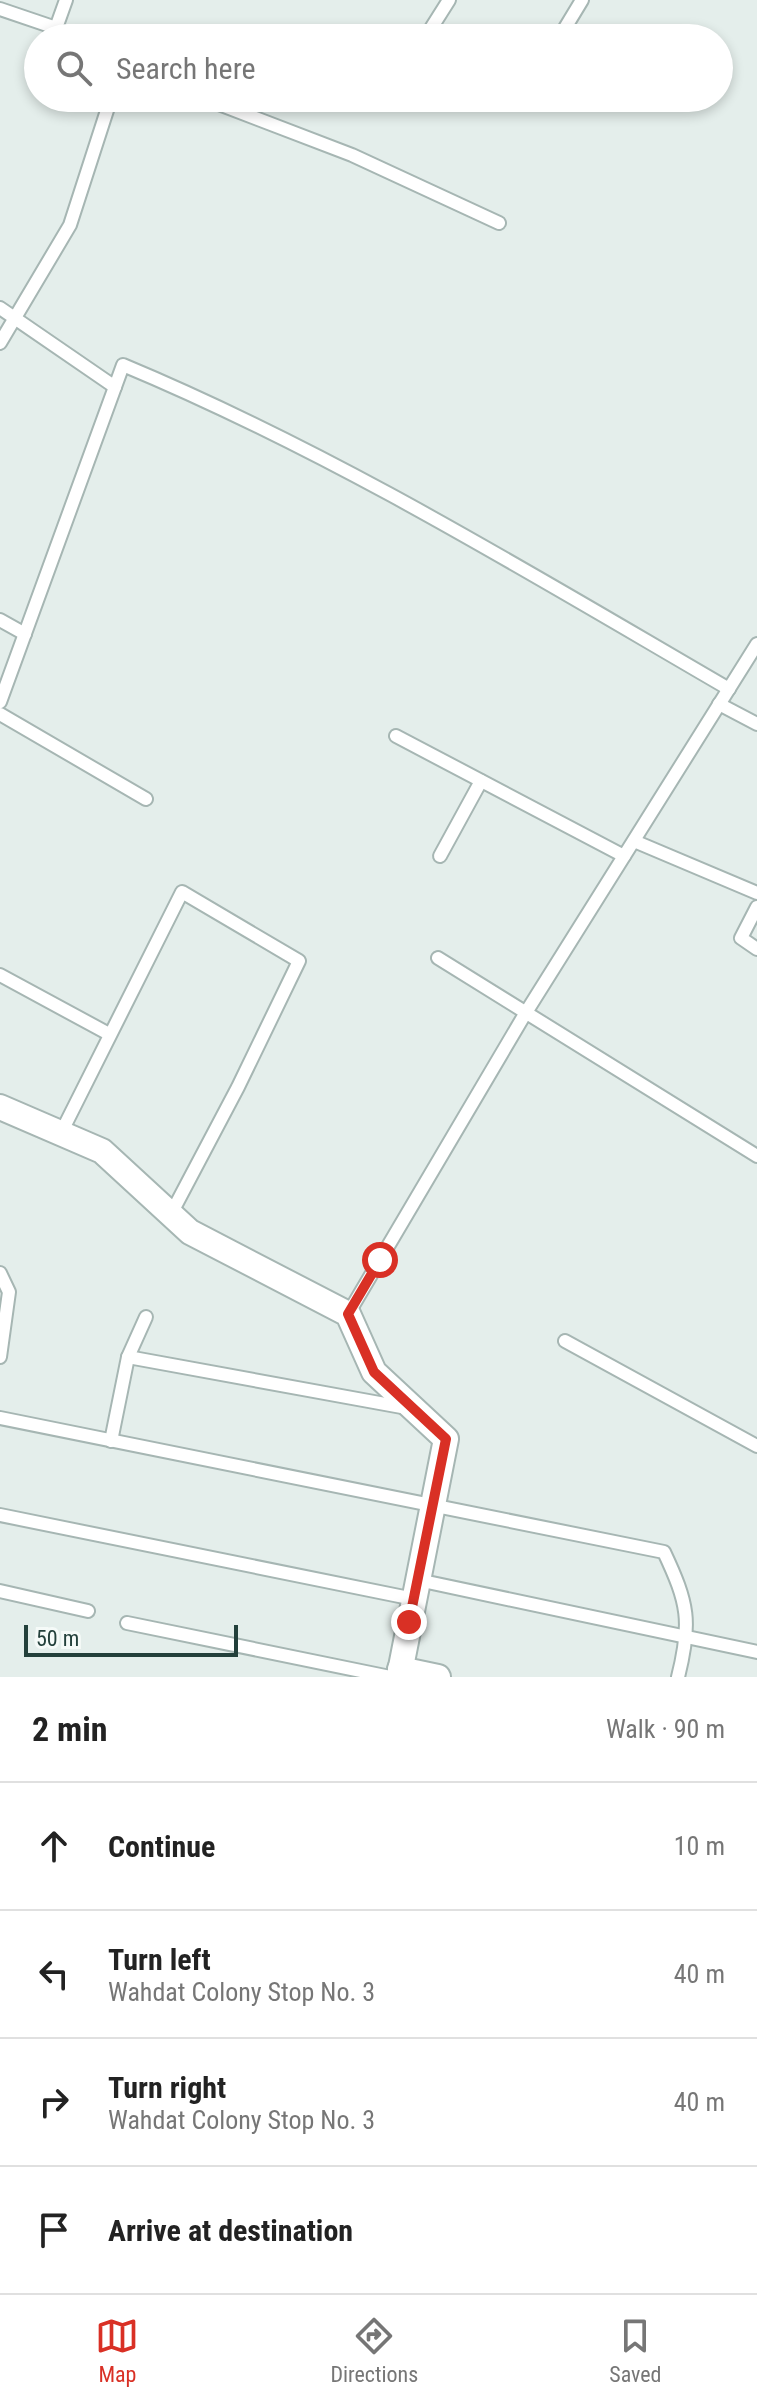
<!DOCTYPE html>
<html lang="en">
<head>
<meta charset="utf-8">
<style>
  :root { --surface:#fff; --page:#f6f6f6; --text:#222; --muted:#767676; --line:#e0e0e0; --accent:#d93025 }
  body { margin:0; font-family:"Roboto Condensed",sans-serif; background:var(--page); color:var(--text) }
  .scale { position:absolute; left:24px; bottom:20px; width:214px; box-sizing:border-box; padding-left:8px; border:4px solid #23403b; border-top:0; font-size:22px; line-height:28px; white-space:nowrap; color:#23403b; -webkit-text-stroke:6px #f5faf8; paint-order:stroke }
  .stop { position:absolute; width:24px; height:24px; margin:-18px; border:6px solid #d93025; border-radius:50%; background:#fff }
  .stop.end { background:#d93025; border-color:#fff; box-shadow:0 2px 8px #0008 }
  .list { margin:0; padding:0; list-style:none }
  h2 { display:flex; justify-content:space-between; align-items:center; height:104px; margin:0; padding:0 32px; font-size:34px }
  h2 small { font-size:26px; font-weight:400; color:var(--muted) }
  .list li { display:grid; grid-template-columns:52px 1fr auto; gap:24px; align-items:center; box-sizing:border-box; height:128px; padding:0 32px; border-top:2px solid var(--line) }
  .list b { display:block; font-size:30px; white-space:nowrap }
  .list p { margin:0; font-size:26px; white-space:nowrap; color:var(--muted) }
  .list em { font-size:26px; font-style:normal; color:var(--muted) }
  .icon { flex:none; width:44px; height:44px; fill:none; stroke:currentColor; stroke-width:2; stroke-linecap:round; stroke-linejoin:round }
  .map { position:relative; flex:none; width:757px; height:1677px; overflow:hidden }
  .search { position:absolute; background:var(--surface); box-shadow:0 4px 12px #0003; left:24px; right:24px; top:24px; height:88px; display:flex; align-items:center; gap:20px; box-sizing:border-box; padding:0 28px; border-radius:44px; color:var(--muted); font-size:30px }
  .sheet { height:616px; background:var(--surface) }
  nav { display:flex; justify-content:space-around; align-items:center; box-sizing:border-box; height:112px; border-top:2px solid var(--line); background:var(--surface); font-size:22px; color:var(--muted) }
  nav a { display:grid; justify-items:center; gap:4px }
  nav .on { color:var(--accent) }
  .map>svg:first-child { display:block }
</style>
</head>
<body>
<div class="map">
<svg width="757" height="1677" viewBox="0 0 757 1677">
  <rect width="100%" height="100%" fill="#e4eeeb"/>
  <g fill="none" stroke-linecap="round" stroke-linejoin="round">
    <g stroke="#a6b6b3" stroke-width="16">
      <g id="lane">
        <polyline points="0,9 56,28 73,38"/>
        <polyline points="56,28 66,0"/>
        <polyline points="425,38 449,0"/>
        <polyline points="559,38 582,0"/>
        <polyline points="203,98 352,155 499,223"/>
        <polyline points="0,308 115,387"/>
        <polyline points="0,343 70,225 111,98"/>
        <polyline points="0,620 25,634"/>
        <path d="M0,702L123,365C334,453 531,574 729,689"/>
        <polyline points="719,704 757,724"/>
        <polyline points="0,714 146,799"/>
        <polyline points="396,736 624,856"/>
        <polyline points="634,841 757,893"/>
        <polyline points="440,856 481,781"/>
        <polyline points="757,907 741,938 757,949"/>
        <polyline points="438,958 757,1156"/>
        <polyline points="0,975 109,1034"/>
        <polyline points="61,1133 182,892 299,961 238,1087 171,1214"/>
        <polyline points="0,1273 9,1292 0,1357"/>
        <polyline points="348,1314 525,1014 757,644"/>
        <polyline points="565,1341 757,1446"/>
        <polyline points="128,1357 407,1408"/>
        <path d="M0,1418L664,1552C688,1603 692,1622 678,1677"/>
        <polyline points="111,1441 128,1357 146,1317"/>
        <polyline points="0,1515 414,1599"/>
        <polyline points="418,1580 757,1652"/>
        <polyline points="0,1591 88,1611"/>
        <polyline points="127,1623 390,1677"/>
      </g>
    </g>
    <g stroke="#a6b6b3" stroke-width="28">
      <g id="street">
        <polyline points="0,1107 102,1151 190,1232 348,1314 374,1372 446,1439 399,1677"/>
        <polyline points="400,1669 438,1677"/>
      </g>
    </g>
    <use href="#lane" stroke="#fff" stroke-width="12"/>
    <use href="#street" stroke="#fff" stroke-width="24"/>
  </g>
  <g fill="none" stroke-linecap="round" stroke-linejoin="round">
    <polyline stroke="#d93025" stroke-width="10" points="380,1260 348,1314 374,1372 446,1439 409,1622"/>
  </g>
</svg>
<div class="scale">50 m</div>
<div class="stop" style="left:380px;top:1260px"></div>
<div class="stop end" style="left:409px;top:1622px"></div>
<div class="search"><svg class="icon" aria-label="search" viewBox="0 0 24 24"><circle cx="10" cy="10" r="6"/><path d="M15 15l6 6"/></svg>Search here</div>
</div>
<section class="sheet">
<h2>2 min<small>Walk · 90 m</small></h2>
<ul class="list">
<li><svg class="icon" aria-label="ahead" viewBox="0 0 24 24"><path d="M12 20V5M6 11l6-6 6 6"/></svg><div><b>Continue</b></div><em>10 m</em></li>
<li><svg class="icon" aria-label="left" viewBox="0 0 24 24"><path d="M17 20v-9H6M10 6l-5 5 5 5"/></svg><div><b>Turn left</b><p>Wahdat Colony Stop No. 3</p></div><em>40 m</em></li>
<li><svg class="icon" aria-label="right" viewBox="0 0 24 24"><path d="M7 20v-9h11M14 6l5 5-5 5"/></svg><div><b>Turn right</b><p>Wahdat Colony Stop No. 3</p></div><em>40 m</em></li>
<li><svg class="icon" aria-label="arrive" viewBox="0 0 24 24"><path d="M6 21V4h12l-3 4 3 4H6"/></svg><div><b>Arrive at destination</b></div></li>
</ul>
</section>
<nav>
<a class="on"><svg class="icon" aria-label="map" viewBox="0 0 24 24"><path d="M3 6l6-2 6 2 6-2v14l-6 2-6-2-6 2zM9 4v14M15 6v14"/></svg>Map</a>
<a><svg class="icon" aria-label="directions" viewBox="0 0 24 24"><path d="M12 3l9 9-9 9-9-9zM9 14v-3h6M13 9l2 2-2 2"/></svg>Directions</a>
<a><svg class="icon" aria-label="saved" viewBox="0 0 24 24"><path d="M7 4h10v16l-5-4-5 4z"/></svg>Saved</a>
</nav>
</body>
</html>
